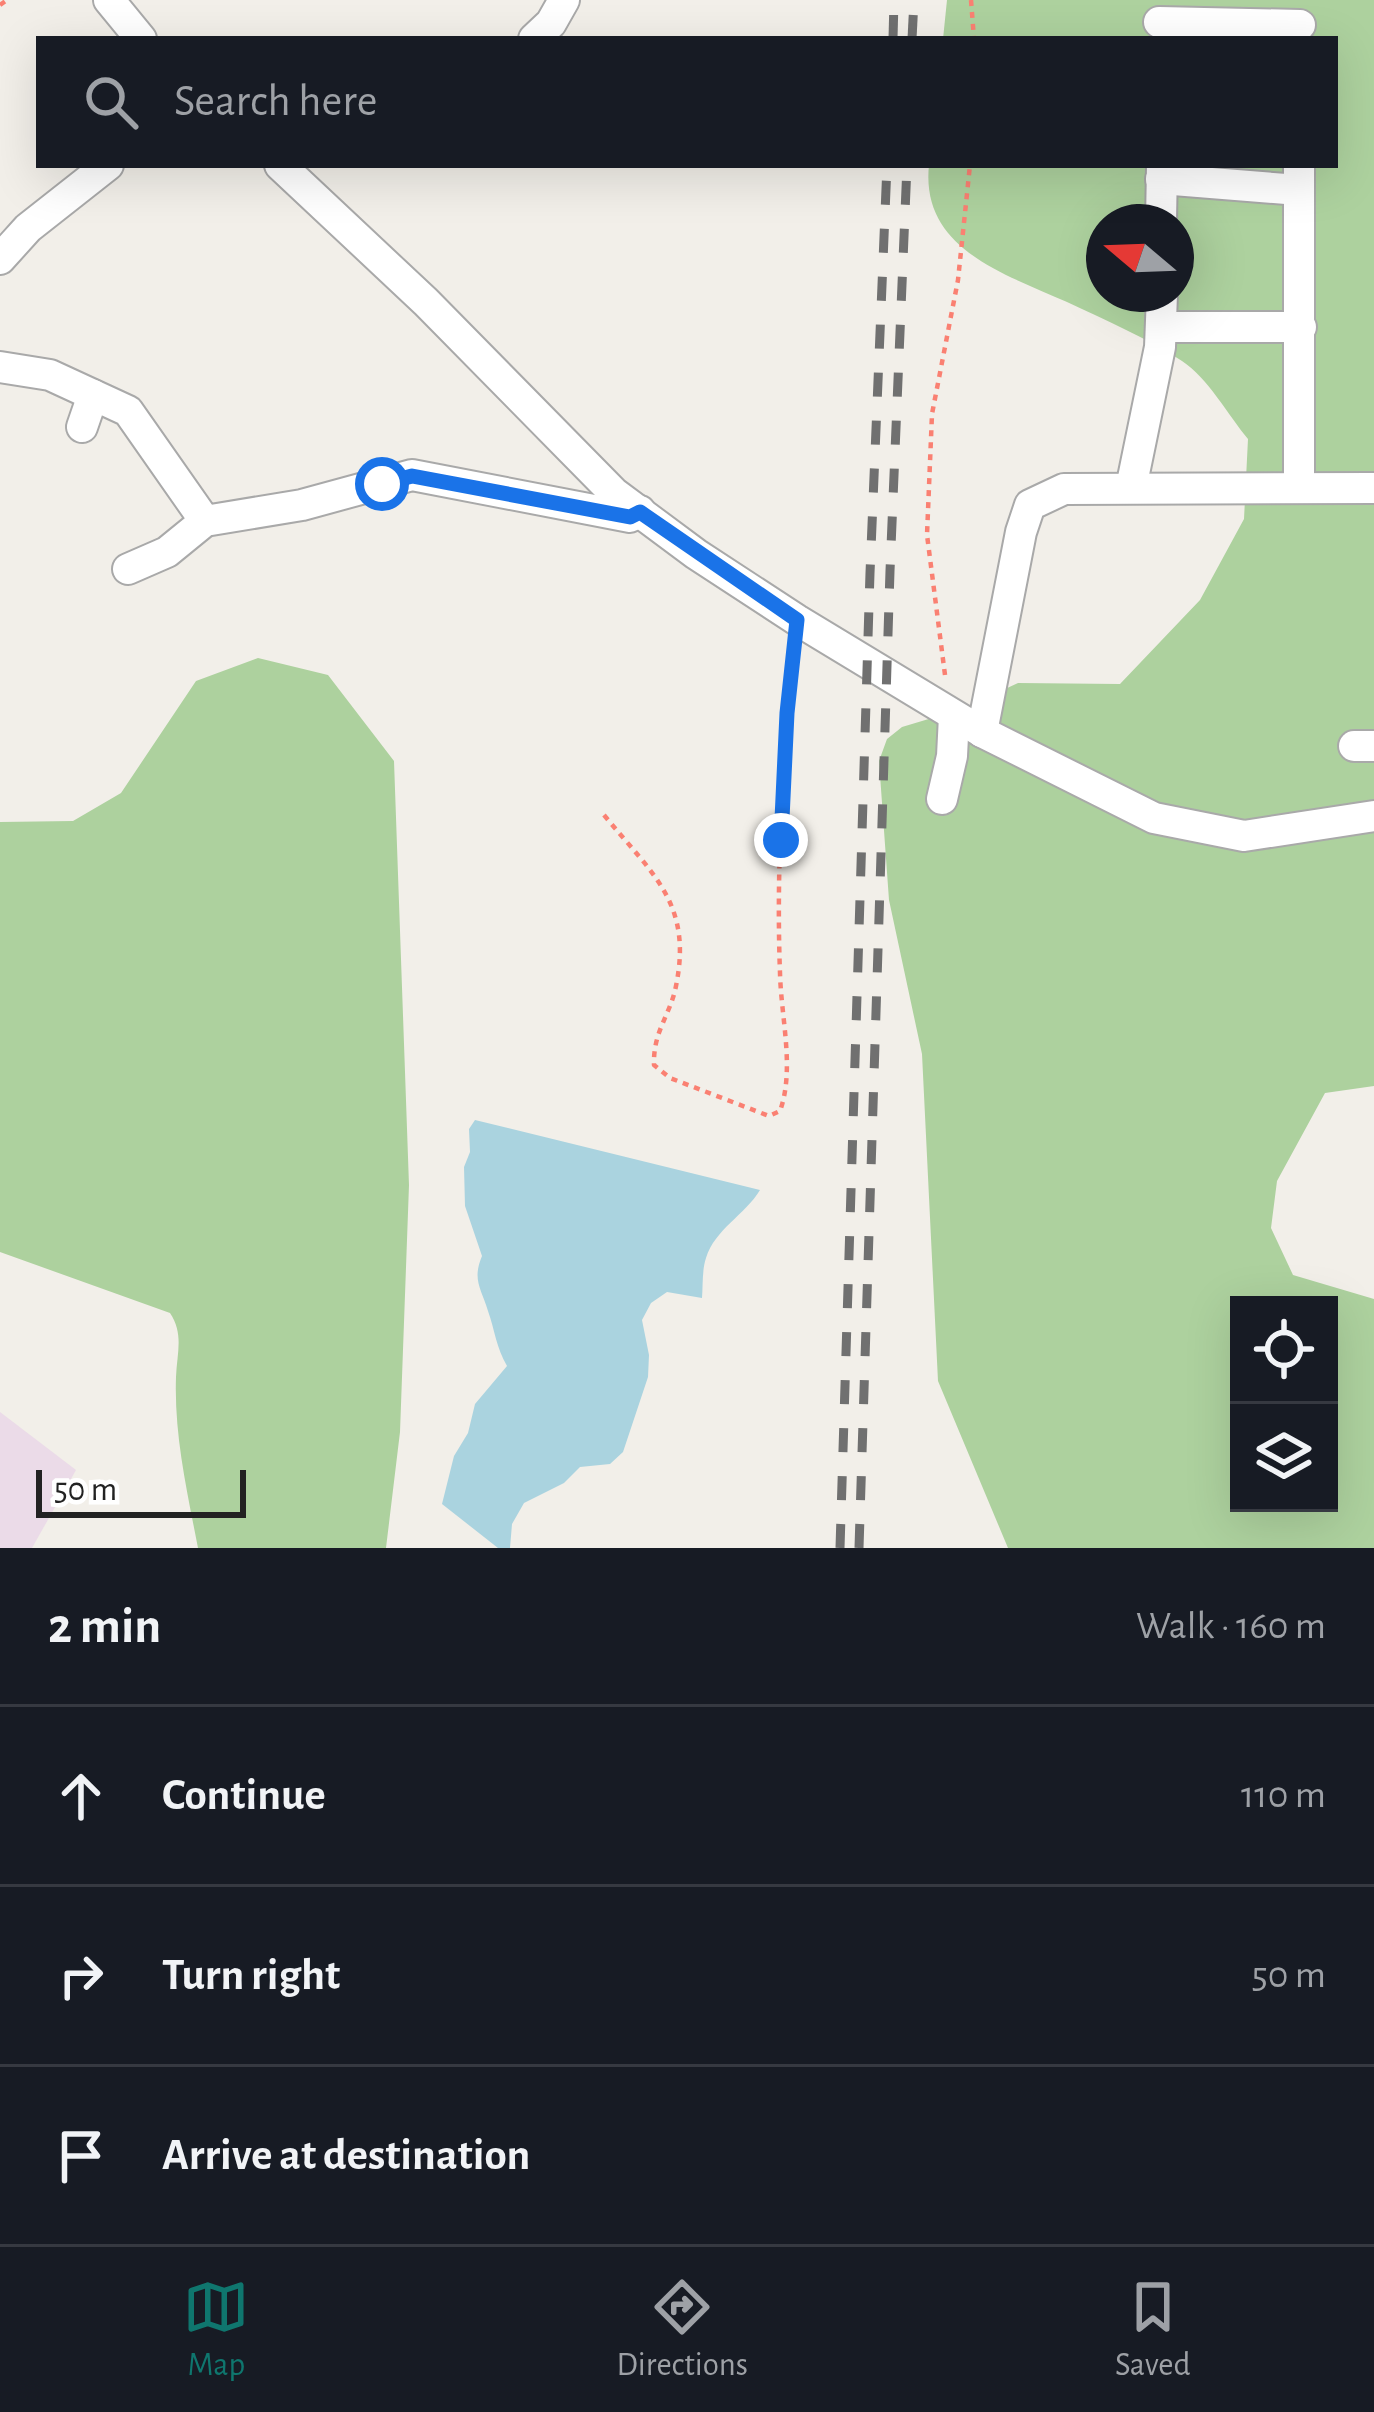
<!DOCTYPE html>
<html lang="en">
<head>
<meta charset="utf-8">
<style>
  :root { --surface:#171b24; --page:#242831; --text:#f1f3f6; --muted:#9ea1a6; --line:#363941; --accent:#0f766e }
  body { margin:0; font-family:"Alegreya Sans",sans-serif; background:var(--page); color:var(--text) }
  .controls { position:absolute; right:36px; bottom:36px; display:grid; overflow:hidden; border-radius:0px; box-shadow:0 12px 48px #0002 }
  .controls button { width:108px; height:108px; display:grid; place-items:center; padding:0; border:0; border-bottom:3px solid var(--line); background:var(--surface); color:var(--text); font:60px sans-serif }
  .compass { position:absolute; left:1086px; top:204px; width:108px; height:108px; border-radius:50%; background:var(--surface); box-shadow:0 12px 48px #0002; rotate:289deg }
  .scale { position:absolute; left:36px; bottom:30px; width:210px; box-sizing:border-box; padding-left:12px; border:6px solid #222; border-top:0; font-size:33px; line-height:42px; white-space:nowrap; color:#222; -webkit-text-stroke:9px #fff; paint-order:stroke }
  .stop { position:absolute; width:36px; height:36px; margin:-27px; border:9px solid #1a73e8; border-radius:50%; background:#fff }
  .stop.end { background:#1a73e8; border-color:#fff; box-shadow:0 3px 12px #0008 }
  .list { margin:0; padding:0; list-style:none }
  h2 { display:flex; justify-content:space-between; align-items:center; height:156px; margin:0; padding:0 48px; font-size:51px }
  h2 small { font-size:39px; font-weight:400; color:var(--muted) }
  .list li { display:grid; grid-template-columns:78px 1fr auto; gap:36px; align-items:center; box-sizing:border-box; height:180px; padding:0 48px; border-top:3px solid var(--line) }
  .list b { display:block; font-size:45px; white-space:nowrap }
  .list em { font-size:39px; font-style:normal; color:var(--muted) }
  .icon { flex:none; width:66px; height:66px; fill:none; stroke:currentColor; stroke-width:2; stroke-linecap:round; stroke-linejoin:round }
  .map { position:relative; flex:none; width:1374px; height:1548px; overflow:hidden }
  .search { position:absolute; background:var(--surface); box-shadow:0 12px 48px #0002; left:36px; right:36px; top:36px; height:132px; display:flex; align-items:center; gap:30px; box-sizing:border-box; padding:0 42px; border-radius:0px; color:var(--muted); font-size:45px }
  .sheet { height:696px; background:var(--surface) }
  nav { display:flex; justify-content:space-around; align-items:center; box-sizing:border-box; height:168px; border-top:3px solid var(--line); background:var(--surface); font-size:33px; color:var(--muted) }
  nav a { display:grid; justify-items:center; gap:6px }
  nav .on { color:var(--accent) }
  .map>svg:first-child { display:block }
</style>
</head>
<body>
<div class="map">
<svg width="1374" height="1548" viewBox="0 0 1374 1548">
  <rect width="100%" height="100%" fill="#f2efe9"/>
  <polygon fill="#ebdbe8" points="0,1412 76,1470 32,1548 0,1548"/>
  <g fill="#add19e" fill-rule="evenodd">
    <path d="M947,0H1374V1086L1325,1093L1277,1181L1271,1228L1293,1275L1374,1299V1548H1008L938,1381L922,1054L889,900L879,761L887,739L902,727L962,709L1018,683L1120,684L1200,600L1244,519L1248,439C1228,415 1208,378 1182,361C1147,338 1105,320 1067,302C1005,274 920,249 929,165H1335V39H943ZM1104,222H1176V294H1104ZM1239,1305H1329V1503H1239Z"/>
    <path d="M258,658L328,675L394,761L409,1185L400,1432L386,1548H198C187,1491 174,1435 176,1377C177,1353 184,1334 170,1313L0,1252V822L73,821L121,793L196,681Z"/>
  </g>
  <path fill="#aad3df" d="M475,1120L760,1190C745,1215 715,1229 706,1258C702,1270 703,1285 702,1298L667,1292L651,1303L642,1320L649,1355L648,1377L623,1452L610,1464L580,1467L564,1483L524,1503L512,1524L510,1548H498L442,1504L454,1456L468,1433L475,1404L507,1366C496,1347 495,1331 488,1311C481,1288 472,1280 482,1256L465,1206L464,1167L470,1152L469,1129Z"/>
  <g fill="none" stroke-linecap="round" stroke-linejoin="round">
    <g stroke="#a9a9a9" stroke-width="34">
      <g id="minor">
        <polyline points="109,0 141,39"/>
        <polyline points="1159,22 1300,25"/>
        <polyline points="534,39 551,23 564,0"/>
        <polyline points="280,165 426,302 614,493 696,554 797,620 982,732 1154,818 1244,836 1374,816"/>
        <polyline points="1161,179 1299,190"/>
        <polyline points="1161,222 1162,165"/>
        <polyline points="0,259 28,228 108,165"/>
        <polyline points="1162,327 1301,327"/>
        <polyline points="0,367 50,375 128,411 205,521"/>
        <polyline points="82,427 93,395"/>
        <polyline points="1131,488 1160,347 1162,294"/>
        <polyline points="1299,488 1299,165"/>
        <polyline points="128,569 167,552 205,521 302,505 412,475 630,517 640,511"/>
        <polyline points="982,732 1021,532 1030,505 1064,489 1374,488"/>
        <polyline points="1354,746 1374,746"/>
        <polyline points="942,799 952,756 954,716"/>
      </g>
    </g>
    <g stroke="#fa8072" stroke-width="4.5" stroke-dasharray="6 6" stroke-linecap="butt">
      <polyline points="971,0 974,39"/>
      <polyline points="0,5 7,0"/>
      <polyline points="945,675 927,535 932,414 958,280 970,165"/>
      <path d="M604,815C652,874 693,903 676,986C670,1016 653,1031 654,1065L670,1078L769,1116L780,1111C795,1069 781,1018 780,973C776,866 783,757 794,650"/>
    </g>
    <use href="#minor" stroke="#fff" stroke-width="30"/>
    <g stroke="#707070" stroke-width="9" stroke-dasharray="24 24" stroke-linecap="butt">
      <polyline points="893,39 894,0"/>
      <polyline points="912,39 914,0"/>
      <polyline points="840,1548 870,573 887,165"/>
      <polyline points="859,1548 890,571 907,165"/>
    </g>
  </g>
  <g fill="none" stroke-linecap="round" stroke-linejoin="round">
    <polyline stroke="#1a73e8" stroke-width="15" points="382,484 412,476 630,517 640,512 797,620 787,713 781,840"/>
  </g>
</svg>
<div class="controls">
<button><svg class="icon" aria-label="locate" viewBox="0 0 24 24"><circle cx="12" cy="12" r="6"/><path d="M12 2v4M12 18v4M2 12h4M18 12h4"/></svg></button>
<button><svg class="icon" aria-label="layers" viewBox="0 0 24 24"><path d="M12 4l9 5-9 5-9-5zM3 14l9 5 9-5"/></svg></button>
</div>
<svg class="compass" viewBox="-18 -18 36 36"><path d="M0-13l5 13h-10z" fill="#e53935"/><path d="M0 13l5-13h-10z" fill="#9ea1a6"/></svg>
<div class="scale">50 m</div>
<div class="stop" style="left:382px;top:484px"></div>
<div class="stop end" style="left:781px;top:840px"></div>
<div class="search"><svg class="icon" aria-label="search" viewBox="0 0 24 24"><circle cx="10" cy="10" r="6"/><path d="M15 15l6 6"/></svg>Search here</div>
</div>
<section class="sheet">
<h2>2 min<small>Walk · 160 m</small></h2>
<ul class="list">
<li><svg class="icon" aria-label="ahead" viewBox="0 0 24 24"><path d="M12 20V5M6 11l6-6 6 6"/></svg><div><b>Continue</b></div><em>110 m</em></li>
<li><svg class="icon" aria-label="right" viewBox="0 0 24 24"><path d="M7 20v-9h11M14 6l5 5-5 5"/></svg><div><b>Turn right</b></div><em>50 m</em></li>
<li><svg class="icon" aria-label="arrive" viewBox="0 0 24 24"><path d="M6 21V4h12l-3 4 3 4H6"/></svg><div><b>Arrive at destination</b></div></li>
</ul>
</section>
<nav>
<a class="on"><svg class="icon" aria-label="map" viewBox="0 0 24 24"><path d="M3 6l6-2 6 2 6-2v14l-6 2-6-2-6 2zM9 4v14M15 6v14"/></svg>Map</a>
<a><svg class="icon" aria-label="directions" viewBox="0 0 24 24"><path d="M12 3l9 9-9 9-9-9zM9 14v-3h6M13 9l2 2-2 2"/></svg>Directions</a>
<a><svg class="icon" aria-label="saved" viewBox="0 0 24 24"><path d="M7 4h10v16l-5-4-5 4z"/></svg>Saved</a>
</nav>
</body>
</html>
